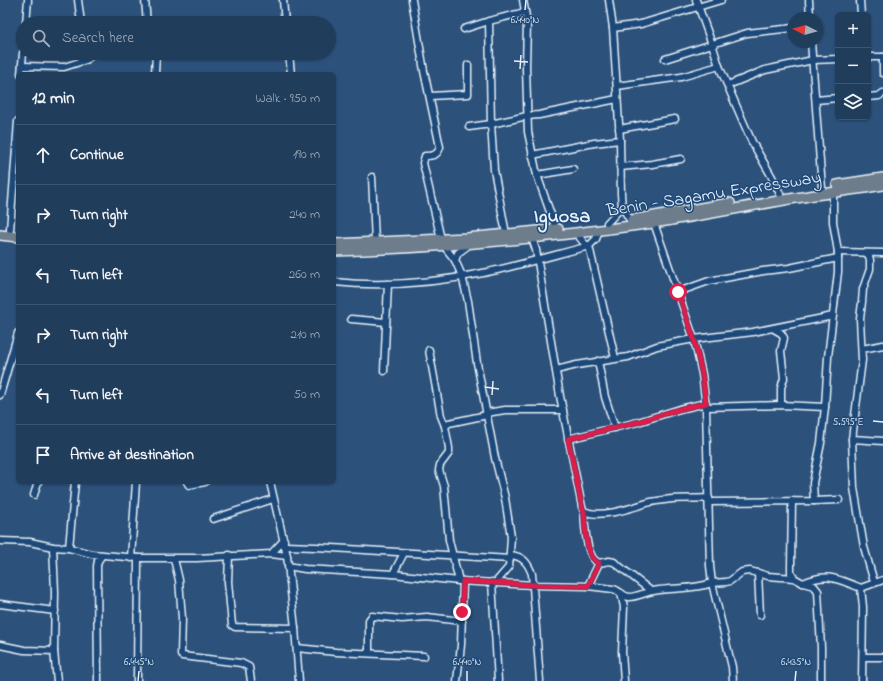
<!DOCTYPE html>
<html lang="en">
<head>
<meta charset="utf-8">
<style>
  :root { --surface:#213d5c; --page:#294462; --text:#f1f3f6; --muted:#a2aebb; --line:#3e5672 }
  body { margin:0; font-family:"Indie Flower",sans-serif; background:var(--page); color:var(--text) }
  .controls { position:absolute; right:12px; top:12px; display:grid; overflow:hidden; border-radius:6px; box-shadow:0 1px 3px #0004 }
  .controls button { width:36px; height:36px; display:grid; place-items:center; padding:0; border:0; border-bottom:1px solid var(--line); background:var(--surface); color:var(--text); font:20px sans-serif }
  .compass { position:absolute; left:787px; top:12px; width:36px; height:36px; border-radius:50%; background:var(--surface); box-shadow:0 1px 3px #0004; rotate:275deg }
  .stop { position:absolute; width:12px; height:12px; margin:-9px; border:3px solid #e11d48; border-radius:50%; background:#fff }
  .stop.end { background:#e11d48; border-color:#fff; box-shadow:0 1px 4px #0008 }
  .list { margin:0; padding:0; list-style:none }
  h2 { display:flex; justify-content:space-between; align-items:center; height:52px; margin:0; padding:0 16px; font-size:17px }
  h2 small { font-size:13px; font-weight:400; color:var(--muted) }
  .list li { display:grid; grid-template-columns:26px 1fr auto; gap:12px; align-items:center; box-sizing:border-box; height:60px; padding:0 16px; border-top:1px solid var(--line) }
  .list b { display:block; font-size:15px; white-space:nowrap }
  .list em { font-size:13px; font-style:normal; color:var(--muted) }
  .icon { flex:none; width:22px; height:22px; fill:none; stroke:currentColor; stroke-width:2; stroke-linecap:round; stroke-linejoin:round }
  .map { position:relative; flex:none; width:883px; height:681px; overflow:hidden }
  .search { position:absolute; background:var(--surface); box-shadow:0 1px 3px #0004; left:16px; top:16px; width:320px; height:44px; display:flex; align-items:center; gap:10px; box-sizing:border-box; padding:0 14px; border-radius:22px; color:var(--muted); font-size:15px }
  .panel { position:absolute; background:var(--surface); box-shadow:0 1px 3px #0004; left:16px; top:72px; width:320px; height:412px; border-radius:6px }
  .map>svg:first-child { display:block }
</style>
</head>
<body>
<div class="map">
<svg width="883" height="681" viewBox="0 0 883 681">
  <rect width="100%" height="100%" fill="#2c517b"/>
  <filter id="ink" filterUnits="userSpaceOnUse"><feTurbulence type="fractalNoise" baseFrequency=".025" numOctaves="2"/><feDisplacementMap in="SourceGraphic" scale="8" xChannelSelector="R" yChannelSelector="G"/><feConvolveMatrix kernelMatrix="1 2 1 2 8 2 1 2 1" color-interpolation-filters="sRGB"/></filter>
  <g filter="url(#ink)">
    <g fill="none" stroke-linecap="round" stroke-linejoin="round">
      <g stroke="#e8f1f8" stroke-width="9">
        <g id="minor">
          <polyline points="78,0 81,23"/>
          <polyline points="145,0 147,23"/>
          <polyline points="283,0 285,23"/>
          <path d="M412,0L424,71L440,147C438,155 433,156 425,156L423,163L441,239"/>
          <polyline points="523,0 527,22 526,68 528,132 537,175 556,229"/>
          <polyline points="609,0 613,28 620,140 621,194 622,207 630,220"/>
          <polyline points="696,0 713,47 719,66 752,142 772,177 780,194"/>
          <polyline points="809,0 810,18"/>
          <polyline points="860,0 861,15"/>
          <polyline points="489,21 491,124 527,116 539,115 617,99"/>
          <polyline points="26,23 28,0"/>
          <polyline points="613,28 641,24 721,0"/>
          <polyline points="464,29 489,21 525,12"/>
          <polyline points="811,42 822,188"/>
          <polyline points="289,53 291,74"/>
          <polyline points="868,57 883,57"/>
          <polyline points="883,57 883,73"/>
          <polyline points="665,59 747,33 793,28"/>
          <polyline points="22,66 64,67 86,60 94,53"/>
          <polyline points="21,74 23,53"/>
          <polyline points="155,74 156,53"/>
          <polyline points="728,85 765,70 813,60 838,59"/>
          <polyline points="617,86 681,77 719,66"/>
          <polyline points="430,96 468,94 468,65"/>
          <polyline points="868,97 879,96 883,93"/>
          <polyline points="816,100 838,98"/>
          <polyline points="469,127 491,124 494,170 506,234"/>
          <polyline points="619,129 675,119"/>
          <polyline points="532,155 594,143 620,140"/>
          <polyline points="620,167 652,164 681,159"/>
          <polyline points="537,175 573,169"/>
          <polyline points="372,177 375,242"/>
          <polyline points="607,223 622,207"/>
          <polyline points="10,230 18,121"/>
          <polyline points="576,233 585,244 589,246 615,358"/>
          <path d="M532,238L536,250L560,396L582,507L584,511C600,519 631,508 647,503C655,501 664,500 672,499C684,498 697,499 709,498"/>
          <polyline points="444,246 455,260 462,276 468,301 477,363 495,458 505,498 511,537 509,567 496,582"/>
          <polyline points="838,252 883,253"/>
          <polyline points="866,253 869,256 870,260 870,269 863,289 862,302 860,319 862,360 852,439 854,488 864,547 874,582"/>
          <polyline points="455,260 458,253 470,244"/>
          <path d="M334,282C383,287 434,283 483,273C518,266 554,255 589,246L596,239L599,230"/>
          <polyline points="678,292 709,281 763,271 789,268 838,258"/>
          <polyline points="351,319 386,322"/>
          <polyline points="774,329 781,333 784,338 781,351 784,378 781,388 781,405"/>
          <polyline points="862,349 883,345"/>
          <polyline points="429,350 441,416 445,426"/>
          <polyline points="598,361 605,397 615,428"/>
          <polyline points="556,370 577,365 628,357 657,346 694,339 753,332 833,316"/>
          <polyline points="384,371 388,284"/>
          <polyline points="0,395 18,333"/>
          <polyline points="706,407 781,405 825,407"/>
          <polyline points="486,413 505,410 563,410"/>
          <polyline points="568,439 638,422 680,409 706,403"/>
          <polyline points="852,439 883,441"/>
          <polyline points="187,482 189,485 205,482"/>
          <polyline points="270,482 287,556 295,628 299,681"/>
          <polyline points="34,495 38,482"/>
          <polyline points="792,501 791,567 791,573 794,578"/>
          <polyline points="814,501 839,500"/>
          <polyline points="709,502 814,501 813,483 821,443 825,407 828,357 838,272 838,252 833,222 833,192"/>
          <path d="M584,511C585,524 585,558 599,563L609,561L614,562L651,591"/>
          <polyline points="213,519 273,499"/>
          <polyline points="0,541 30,542 53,547 69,548 92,554 138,558 197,558 271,554 287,556"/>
          <polyline points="285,546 316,547 510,559"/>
          <polyline points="53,547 55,592 54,651 57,681"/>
          <polyline points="69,548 75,482"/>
          <polyline points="271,554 284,540"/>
          <polyline points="229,555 228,582 232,625 235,627 295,628"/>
          <path d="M510,555C523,556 528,563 532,574L540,681"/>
          <polyline points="131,558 136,482"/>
          <polyline points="174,559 179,580 182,618 181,655 182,656 241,663 249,667 251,681"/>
          <path d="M288,566L305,569L393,574L459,581L533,585L588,586L613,589C619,590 622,596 629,597C637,597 646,592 653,591C673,587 693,590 712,583L710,566L706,407L702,374L694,339L654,223L656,220"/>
          <polyline points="758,573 760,615"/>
          <polyline points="393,574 404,553"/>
          <polyline points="459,581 449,540 444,486 439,470 440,465 449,453 449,448 445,426 449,423 487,415"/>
          <polyline points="492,582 498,681"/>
          <path d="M803,583C828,572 837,579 861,588L883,580"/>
          <polyline points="588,586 599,563"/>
          <polyline points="861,588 863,607 862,681"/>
          <polyline points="621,593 624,607 622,652 624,681"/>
          <polyline points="0,604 55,611"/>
          <polyline points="0,645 24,650 54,651"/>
          <polyline points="297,648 336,652 424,656"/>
          <polyline points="369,653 369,620 372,616 402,619 427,617 462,621"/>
          <polyline points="863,657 883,657"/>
          <polyline points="98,681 97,566 98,561 102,555"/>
          <polyline points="137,681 138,558"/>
          <polyline points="457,681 461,645 463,581"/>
          <polyline points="733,681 732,667 712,583 726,582 730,581 742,572 750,571 768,576 794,578 803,583 814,586 818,591 821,648 821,681"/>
        </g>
      </g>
      <g stroke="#e8f1f8" stroke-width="12">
        <g id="highway">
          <polyline points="837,185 883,178"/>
          <polyline points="632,220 730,203"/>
          <polyline points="0,235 18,237"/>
          <polyline points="334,244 467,238 558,229"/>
          <path d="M334,251C441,248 547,238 653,223C701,216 748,206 796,198C825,193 854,190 883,185"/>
        </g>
      </g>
      <use href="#minor" stroke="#1f4a7a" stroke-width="6"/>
      <use href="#highway" stroke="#6d7d8c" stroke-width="9"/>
    </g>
  </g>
  <g fill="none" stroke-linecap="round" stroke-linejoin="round" filter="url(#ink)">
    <path stroke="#e11d48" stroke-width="5" d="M462,612L463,581L533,585L588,586L599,563C585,558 585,524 584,511L582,507L568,439L638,422L680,409L706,403L702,374L694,339L678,292"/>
  </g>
  <path fill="none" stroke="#e8f1f8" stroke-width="1.5" d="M525,10L526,0M514,61L528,62M520,69L521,55M485,387L499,389M492,395L493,381M873,421L883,422M138,681L139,671M467,681V671M795,681L796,671"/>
  <g text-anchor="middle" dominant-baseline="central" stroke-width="3" stroke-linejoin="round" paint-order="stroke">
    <g font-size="18" fill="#e8f1f8" stroke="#1f4a7a">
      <text transform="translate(714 195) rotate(-9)">Benin - Sagamu Expressway</text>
    </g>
    <g font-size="20" font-weight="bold" fill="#e8f1f8" stroke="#1f4a7a">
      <text x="562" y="217">Iguosa</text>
    </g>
  </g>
  <g font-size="10" text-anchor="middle" fill="#e8f1f8" stroke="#1f4a7a" stroke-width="3" stroke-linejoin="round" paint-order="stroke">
    <text x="525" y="23">6.440°N</text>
    <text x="848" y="425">5.595°E</text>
    <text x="139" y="665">6.445°N</text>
    <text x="467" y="665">6.440°N</text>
    <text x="796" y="665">6.435°N</text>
  </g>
</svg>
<div class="controls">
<button>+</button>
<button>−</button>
<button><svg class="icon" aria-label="layers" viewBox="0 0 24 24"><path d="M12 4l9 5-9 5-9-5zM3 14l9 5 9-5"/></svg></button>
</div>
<svg class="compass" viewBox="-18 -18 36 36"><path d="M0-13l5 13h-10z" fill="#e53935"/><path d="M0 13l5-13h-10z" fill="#a2aebb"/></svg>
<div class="stop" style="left:678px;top:292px"></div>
<div class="stop end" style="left:462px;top:612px"></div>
<div class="search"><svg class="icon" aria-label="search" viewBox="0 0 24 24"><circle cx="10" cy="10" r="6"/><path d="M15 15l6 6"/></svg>Search here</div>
<section class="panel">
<h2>12 min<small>Walk · 950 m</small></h2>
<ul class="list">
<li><svg class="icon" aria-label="ahead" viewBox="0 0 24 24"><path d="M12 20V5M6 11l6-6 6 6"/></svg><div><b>Continue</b></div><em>190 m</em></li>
<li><svg class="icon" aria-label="right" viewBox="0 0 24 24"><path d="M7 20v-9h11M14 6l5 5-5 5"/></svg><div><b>Turn right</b></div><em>240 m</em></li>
<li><svg class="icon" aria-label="left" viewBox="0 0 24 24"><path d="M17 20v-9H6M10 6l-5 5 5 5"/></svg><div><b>Turn left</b></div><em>260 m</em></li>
<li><svg class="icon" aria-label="right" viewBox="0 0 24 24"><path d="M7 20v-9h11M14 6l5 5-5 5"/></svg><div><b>Turn right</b></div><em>210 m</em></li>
<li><svg class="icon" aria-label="left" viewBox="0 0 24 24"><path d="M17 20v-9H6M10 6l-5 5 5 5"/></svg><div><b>Turn left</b></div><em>50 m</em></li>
<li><svg class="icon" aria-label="arrive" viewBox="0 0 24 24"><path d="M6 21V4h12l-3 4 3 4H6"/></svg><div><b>Arrive at destination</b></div></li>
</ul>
</section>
</div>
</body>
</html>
